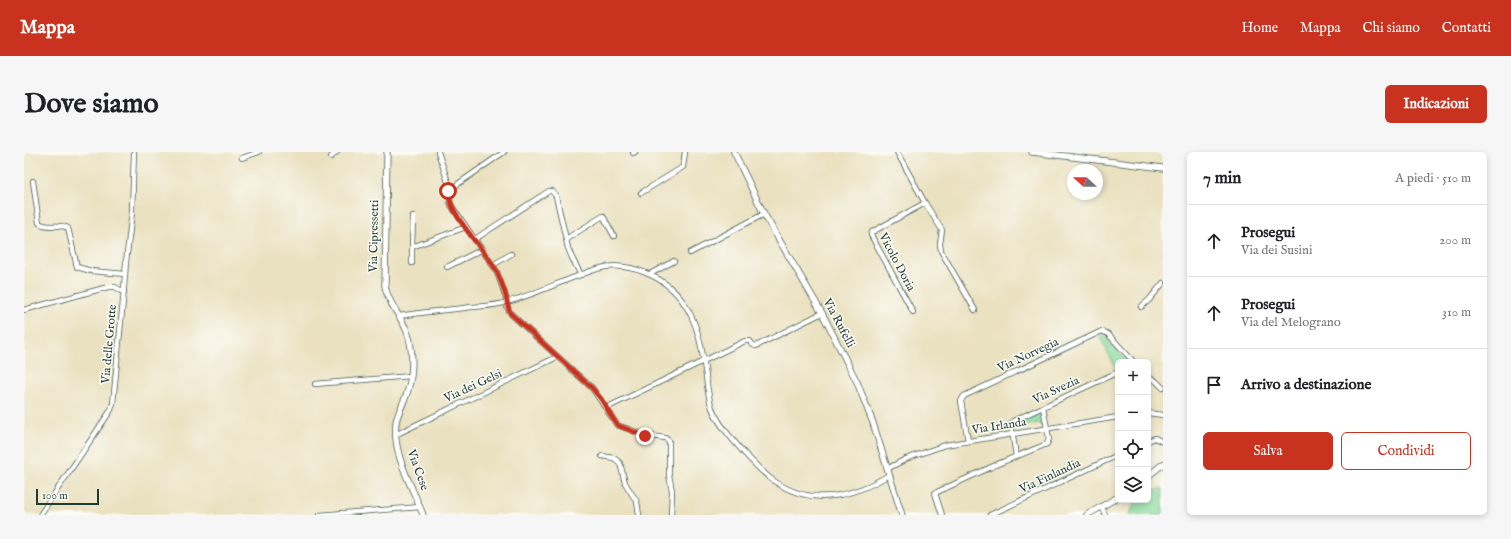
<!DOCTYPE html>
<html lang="it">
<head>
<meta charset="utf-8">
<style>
  :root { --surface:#fff; --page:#f6f6f6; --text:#202124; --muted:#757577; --line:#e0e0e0; --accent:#c8321e }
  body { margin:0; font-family:"IM FELL English",serif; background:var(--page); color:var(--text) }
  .controls { position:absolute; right:12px; bottom:12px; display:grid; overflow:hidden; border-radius:6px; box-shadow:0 2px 6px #0003 }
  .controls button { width:36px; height:36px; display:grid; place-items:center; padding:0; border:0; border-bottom:1px solid var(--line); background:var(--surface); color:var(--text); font:20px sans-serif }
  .compass { position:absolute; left:1043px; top:12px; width:36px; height:36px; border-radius:50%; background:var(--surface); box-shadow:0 2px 6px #0003; rotate:291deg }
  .scale { position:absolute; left:12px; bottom:10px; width:63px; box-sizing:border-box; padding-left:4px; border:2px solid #1f3d34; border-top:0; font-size:11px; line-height:14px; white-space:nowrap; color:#1f3d34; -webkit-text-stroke:3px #fdfcf7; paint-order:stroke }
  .stop { position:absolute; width:12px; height:12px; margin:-9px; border:3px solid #c8321e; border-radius:50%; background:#fff }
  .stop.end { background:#c8321e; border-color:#fff; box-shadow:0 1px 4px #0008 }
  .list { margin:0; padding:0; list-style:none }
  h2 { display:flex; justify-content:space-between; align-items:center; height:52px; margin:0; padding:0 16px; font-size:17px }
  h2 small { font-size:13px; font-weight:400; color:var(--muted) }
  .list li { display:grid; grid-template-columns:26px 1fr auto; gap:12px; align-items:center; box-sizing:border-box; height:72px; padding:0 16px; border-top:1px solid var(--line) }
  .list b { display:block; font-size:15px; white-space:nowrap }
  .list p { margin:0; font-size:13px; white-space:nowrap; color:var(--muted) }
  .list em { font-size:13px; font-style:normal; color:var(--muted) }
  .actions { display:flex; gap:8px; padding:12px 16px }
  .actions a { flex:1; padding:9px 0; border:1px solid var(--accent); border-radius:6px; text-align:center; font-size:14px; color:var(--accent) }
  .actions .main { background:var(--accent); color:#fff }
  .icon { flex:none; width:22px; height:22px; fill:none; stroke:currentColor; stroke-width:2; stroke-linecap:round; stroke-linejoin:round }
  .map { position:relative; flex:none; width:1139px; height:363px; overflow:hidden; border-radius:6px }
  header { display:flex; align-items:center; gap:24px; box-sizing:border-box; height:56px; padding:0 20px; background:var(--accent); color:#fff }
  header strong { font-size:19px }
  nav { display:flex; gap:22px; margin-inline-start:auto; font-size:14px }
  .intro { display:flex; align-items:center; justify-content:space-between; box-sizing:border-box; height:96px; padding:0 24px }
  h1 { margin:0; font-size:28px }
  .button { padding:10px 18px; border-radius:6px; background:var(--accent); color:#fff; font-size:14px; font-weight:700 }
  main { display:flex; gap:24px; padding:0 24px }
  aside { flex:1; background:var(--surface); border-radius:6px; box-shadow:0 2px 6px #0003 }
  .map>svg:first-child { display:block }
</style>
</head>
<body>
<header>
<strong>Mappa</strong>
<nav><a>Home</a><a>Mappa</a><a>Chi siamo</a><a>Contatti</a></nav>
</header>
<div class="intro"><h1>Dove siamo</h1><a class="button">Indicazioni</a></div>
<main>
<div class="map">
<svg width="1139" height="363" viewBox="0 0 1139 363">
  <rect width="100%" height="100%" fill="#fdfcf7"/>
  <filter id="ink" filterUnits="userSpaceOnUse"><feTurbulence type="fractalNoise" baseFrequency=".025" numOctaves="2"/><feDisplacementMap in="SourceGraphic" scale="8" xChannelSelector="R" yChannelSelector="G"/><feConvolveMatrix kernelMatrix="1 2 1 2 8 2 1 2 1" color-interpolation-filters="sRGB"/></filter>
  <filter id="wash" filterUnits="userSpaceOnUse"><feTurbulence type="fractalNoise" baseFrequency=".012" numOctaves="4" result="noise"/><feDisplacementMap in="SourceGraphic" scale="16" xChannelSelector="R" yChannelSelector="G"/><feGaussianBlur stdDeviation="0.9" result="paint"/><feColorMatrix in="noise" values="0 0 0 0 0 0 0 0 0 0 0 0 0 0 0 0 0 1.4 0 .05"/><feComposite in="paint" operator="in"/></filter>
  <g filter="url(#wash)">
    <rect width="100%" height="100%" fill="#eae1c0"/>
    <g fill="#86da9c" stroke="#528c68">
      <polygon points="1079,182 1103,210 1094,210 1094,217 1092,217 1076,184"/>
      <polygon points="1014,260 1018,261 1020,272 1016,273 1015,271 994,275 993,277 990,278 989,273 992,269"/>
      <polygon points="1139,336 1139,363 1106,363 1109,354 1112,348 1124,348 1124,340"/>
    </g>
  </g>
  <g filter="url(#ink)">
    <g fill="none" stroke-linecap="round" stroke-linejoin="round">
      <g stroke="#3d5649" stroke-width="6">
        <g id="minor">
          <polyline points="414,0 424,30 425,44 427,53 472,118 478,134 482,146 483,155 487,162 568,236 593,273 621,283 641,286 645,289 645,323 648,339 647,363"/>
          <polyline points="873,0 901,51 848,80 847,83 889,160"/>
          <polyline points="609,1 611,0"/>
          <polyline points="307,5 313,0"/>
          <polyline points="218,6 235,0"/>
          <path d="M9,29L15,71C23,77 35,71 44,76L53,115L67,119L101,122"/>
          <polyline points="425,41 431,34 480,0"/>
          <polyline points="617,41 659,15 661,0"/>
          <polyline points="901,51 918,78 916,92 917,99 951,158"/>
          <polyline points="389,64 388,95 442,75"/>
          <polyline points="451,87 525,39 528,39 532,44 544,96 548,106 557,123"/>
          <polyline points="542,87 579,64 590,84"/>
          <polyline points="666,101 740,62"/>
          <polyline points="388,111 388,95"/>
          <polyline points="469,113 487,102"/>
          <polyline points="423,115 459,97"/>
          <polyline points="626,122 650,109"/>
          <polyline points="1117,155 1125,148 1139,131"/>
          <polyline points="0,158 84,135 91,135 100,140"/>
          <path d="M376,164C400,160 424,158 448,155C460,154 472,154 483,150C506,144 529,133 551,125C561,121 571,117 581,115C594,113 610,116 622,121C662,137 675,173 680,212C683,227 683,242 688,256C695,273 709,288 721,302C729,310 737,319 746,326C785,356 827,346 865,323"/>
          <polyline points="1124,225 1132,229 1139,236"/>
          <polyline points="291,232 387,224"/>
          <polyline points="582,256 721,189 726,189 729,193 732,194 798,161"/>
          <polyline points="1124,261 1139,263"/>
          <polyline points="373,282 533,205"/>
          <polyline points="944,289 937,249 940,244 1078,179 1084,182 1110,210"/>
          <polyline points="1124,289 1131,286 1139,290"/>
          <polyline points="578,304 590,306 596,311 601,331 613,350 615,363"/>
          <polyline points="992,304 987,272 989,269 1094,220"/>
          <polyline points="863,317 882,307 921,293 1094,265"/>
          <polyline points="1078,355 1081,363"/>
          <polyline points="16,363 87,258 89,251 99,149 102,110 108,60 110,0"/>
          <polyline points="295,363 396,355"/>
          <polyline points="918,363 911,341 976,311 1023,292 1025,287 1019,255"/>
          <polyline points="966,363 1094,303"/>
        </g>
      </g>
      <g stroke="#3d5649" stroke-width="7">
        <g id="tertiary">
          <path d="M363,0L361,134C365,157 385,170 387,196C389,212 388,228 382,244C379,252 374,260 372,270C368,303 388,333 399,363"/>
          <polyline points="710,0 740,62 798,161 833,230 849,271 878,363"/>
          <polyline points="1008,0 1139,16"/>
          <polyline points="1124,324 1139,312"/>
          <polyline points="1063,363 1094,345"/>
        </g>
      </g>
      <use href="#minor" stroke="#fff" stroke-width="4.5"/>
      <use href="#tertiary" stroke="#fff" stroke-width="5.5"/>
    </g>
  </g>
  <g fill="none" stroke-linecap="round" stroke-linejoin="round" filter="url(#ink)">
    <path stroke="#c8321e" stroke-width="5" d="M424,39C426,65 459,95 472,118C476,127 480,136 482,145C484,151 483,156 487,162L568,236L577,247L593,273L621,284"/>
  </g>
  <g text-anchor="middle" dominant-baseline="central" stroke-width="3" stroke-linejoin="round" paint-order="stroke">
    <g font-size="12" fill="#1f3d34" stroke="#fdfcf7">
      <text transform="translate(350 84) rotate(-89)">Via Cipressetti</text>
      <text transform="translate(873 110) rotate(62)">Vicolo Doria</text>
      <text transform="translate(815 171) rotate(62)">Via Rufelli</text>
      <text transform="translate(85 192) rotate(-85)">Via delle Grotte</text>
      <text transform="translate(1004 203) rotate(-25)">Via Norvegia</text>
      <text transform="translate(449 234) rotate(-25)">Via dei Gelsi</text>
      <text transform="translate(1032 238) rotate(-25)">Via Svezia</text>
      <text transform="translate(975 274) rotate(-9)">Via Irlanda</text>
      <text transform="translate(394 318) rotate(70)">Via Cese</text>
      <text transform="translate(1026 324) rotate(-25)">Via Finlandia</text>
    </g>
  </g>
</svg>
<div class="controls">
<button>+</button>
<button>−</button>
<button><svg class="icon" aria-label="locate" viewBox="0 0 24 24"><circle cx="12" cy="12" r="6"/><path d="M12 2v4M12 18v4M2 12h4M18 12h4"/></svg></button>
<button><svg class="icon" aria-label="layers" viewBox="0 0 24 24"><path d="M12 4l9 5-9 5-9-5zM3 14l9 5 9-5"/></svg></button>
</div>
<svg class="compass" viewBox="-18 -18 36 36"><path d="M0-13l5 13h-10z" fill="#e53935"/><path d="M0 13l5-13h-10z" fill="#757577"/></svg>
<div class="scale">100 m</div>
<div class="stop" style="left:424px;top:39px"></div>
<div class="stop end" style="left:621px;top:284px"></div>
</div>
<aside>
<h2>7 min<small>A piedi · 510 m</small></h2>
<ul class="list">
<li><svg class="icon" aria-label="ahead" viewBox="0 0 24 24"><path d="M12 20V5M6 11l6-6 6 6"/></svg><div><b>Prosegui</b><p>Via dei Susini</p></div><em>200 m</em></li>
<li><svg class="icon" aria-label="ahead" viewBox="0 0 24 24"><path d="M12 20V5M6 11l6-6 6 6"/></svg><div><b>Prosegui</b><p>Via del Melograno</p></div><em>310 m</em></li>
<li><svg class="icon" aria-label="arrive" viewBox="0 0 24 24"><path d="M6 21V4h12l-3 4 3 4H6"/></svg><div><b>Arrivo a destinazione</b></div></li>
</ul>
<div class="actions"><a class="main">Salva</a><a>Condividi</a></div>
</aside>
</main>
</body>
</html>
